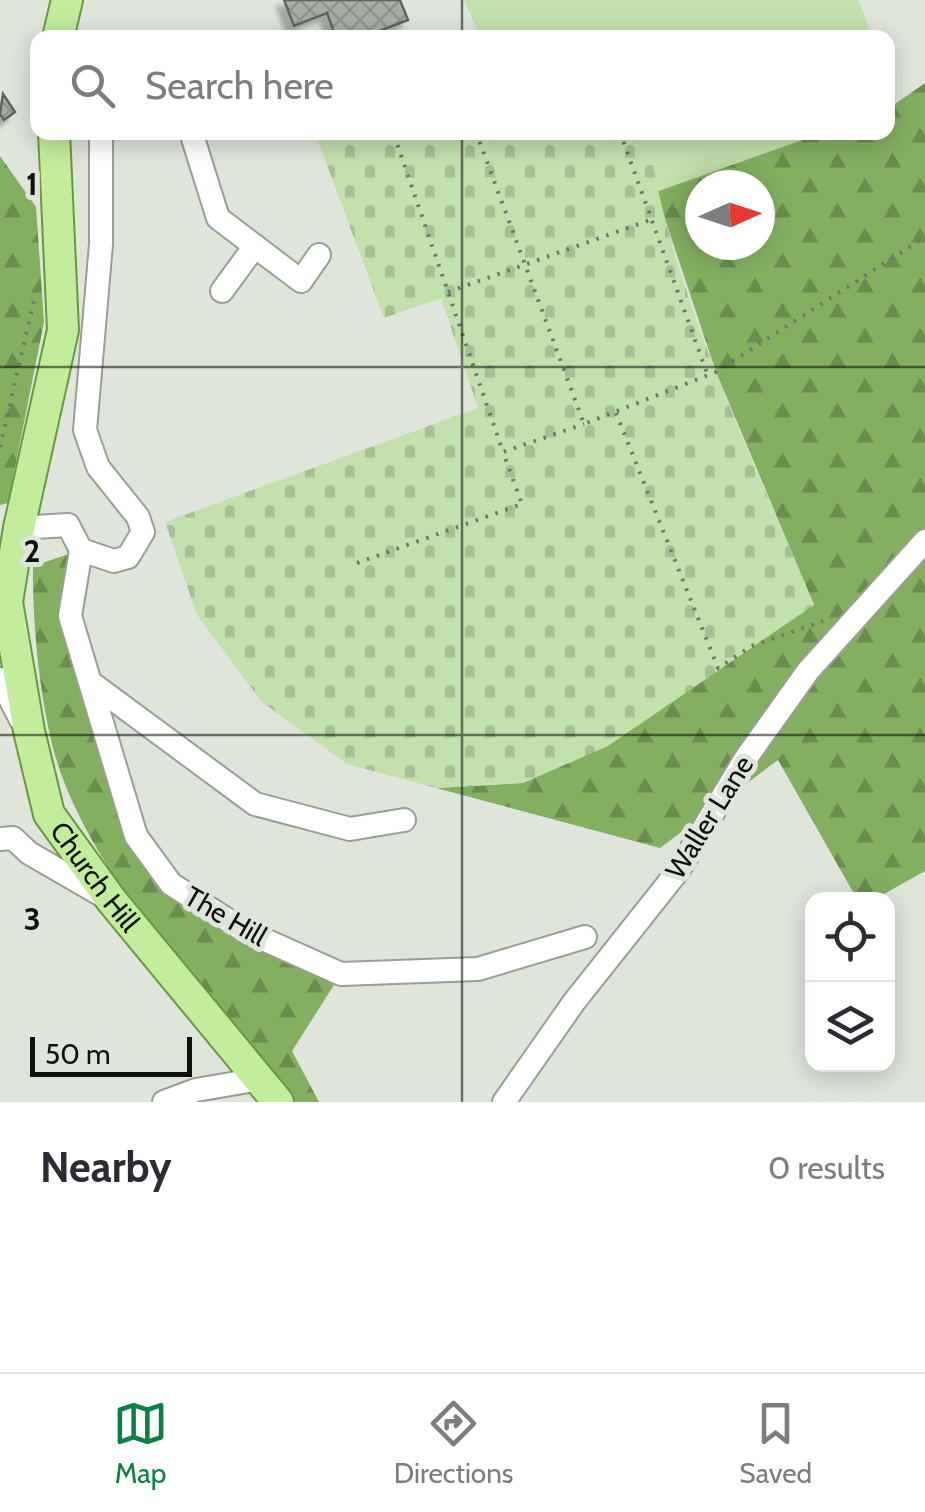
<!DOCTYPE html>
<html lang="en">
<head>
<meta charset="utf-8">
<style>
  :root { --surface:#fff; --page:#f2f2f3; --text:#2b2b33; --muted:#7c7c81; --line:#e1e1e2; --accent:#0b8043 }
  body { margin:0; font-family:Cabin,sans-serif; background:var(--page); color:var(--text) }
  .controls { position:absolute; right:30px; bottom:30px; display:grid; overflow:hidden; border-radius:20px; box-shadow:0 5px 25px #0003 }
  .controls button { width:90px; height:90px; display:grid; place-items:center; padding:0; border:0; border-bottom:2px solid var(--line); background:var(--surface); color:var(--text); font:50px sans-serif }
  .compass { position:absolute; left:685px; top:170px; width:90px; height:90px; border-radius:50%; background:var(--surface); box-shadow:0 5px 25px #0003; rotate:87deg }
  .scale { position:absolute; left:30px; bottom:25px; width:162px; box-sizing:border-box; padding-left:10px; border:5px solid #0f110d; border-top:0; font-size:28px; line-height:35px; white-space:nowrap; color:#0f110d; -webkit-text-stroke:8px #dfe5db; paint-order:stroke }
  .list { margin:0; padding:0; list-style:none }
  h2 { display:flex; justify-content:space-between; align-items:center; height:130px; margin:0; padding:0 40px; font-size:42px }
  h2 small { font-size:32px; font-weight:400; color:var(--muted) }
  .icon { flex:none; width:55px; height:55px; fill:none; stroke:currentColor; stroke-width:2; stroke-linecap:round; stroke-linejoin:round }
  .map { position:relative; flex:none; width:925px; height:1102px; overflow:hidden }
  .search { position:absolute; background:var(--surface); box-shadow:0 5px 25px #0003; left:30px; right:30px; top:30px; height:110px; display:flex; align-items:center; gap:25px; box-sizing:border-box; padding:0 35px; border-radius:20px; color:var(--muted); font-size:38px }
  .sheet { height:270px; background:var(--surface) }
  nav { display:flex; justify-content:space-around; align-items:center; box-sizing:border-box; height:140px; border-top:2px solid var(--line); background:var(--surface); font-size:28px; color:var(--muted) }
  nav a { display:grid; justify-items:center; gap:5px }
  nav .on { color:var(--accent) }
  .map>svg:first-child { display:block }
</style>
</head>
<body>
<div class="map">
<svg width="925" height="1102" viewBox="0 0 925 1102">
  <defs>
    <pattern id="forest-firs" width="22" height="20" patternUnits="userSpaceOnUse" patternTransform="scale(2.5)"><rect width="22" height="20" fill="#84af61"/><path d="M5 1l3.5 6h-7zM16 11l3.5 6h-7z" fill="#6a8d4e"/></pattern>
    <pattern id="cemetery-stones" width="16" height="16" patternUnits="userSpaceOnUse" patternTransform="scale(2.5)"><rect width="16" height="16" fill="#c3e1ad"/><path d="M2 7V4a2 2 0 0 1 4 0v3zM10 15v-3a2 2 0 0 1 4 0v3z" fill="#a6c094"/></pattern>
    <pattern id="building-cross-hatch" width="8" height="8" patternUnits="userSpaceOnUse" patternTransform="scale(2.5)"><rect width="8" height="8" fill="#a8aea4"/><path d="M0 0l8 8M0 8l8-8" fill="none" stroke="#8f958c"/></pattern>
    <filter id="shadow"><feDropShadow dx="-7" dy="7" stdDeviation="2.5" flood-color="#0004"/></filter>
  </defs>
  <rect width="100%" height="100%" fill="#dfe5db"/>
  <g fill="#c3e1ad">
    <polygon points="464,0 859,0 872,37 480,37"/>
    <polygon points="647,132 823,133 656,192"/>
  </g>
  <g fill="url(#forest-firs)" fill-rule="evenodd">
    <path d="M925,83V871L875,899H857L778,760L660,848L436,788L523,783L696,683L814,605L716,372L656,192L822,133L888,132V109ZM700,185H760V245H700Z"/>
    <polygon points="0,156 36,207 44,322 8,503 0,505"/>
    <path d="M81,550L70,616L136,836L171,884L341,974L292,1051L319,1102H294C215,1004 102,890 60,771C41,716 32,625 33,566Z"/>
  </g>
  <path fill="url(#cemetery-stones)" d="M315,133H647C673,297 750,452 814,605L608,746L523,783L436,788L347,764L262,702L197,615L165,522L478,408L441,298L384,318Z"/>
  <g fill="url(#building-cross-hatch)" stroke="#61665d" stroke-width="2.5" filter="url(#shadow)">
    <polygon points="284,0 400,0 408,20 379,31 381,38 336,38 327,13 294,26"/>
    <polygon points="3,94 15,112 4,120 0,114"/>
  </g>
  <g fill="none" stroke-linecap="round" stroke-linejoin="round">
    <g stroke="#999f95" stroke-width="26">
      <g id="minor">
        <polyline points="191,132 218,218 301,281 319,255"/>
        <polyline points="222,291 255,246"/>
        <polyline points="19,528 68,525 81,550 70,616 136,836 171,884 245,931 341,974 478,969 585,937"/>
        <polyline points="81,550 114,561 128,557 143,532 138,517 98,467 85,430 101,244 101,132"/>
        <polyline points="0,679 21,720"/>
        <polyline points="94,685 255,804 350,829 404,820"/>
        <polyline points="0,839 13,838 29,853 105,897"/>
        <polyline points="164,1102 196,1090 260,1079"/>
        <polyline points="504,1102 574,1002 678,871 746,758 808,671 925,541"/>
      </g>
    </g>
    <g stroke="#6a9840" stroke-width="34">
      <g id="major">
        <polyline points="58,38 67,0"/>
        <path id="s1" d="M54,132L63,330L19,528L7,602L29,731L49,814L112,901L278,1102"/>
      </g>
    </g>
    <g stroke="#70746d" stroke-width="4" stroke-dasharray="2.5 8" stroke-linecap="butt">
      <polyline points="404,132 394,135 503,452 584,424"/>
      <polyline points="476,132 584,424 716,372 925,237"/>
      <polyline points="620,132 708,376"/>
      <polyline points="448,292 650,220"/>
      <polyline points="616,413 718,668 752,646 823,621"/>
      <polyline points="0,447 35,296"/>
      <polyline points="357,563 522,504 503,452"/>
    </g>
    <use href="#minor" stroke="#fff" stroke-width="22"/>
    <use href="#major" stroke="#c3ec9d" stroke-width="30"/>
  </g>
  <path fill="none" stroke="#0f110d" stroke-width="2.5" stroke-opacity="0.55" d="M462,0V38M462,132V1102M0,367H925M0,735H925"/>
  <g text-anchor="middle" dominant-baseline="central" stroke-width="10" stroke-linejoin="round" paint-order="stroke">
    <g font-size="28" fill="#0f110d" stroke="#dfe5db">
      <text transform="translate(709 817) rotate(-58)">Waller Lane</text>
      <text stroke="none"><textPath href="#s1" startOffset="770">Church Hill</textPath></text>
      <text transform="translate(226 916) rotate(30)">The Hill</text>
    </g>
  </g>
  <g font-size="32" text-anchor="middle" font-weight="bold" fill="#0f110d" stroke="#dfe5db" stroke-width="10" stroke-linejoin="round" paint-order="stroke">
    <text x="32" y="195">1</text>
    <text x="32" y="562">2</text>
    <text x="32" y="930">3</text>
  </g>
</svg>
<div class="controls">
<button><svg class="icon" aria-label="locate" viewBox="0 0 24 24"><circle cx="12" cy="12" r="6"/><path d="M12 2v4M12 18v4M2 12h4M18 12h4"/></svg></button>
<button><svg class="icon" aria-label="layers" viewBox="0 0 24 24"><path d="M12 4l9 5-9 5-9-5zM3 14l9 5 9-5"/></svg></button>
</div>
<svg class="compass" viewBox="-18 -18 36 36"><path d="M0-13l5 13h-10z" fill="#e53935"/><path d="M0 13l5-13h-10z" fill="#7c7c81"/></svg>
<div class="scale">50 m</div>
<div class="search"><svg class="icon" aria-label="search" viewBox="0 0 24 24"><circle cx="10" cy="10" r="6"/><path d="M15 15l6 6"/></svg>Search here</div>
</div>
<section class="sheet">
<h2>Nearby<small>0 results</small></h2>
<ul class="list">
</ul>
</section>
<nav>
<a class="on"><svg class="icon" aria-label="map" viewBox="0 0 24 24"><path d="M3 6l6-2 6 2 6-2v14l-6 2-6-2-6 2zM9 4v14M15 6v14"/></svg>Map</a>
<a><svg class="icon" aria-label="directions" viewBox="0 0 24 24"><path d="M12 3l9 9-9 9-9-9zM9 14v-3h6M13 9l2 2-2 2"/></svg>Directions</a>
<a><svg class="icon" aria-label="saved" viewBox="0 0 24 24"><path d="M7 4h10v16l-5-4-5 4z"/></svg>Saved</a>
</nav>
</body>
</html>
